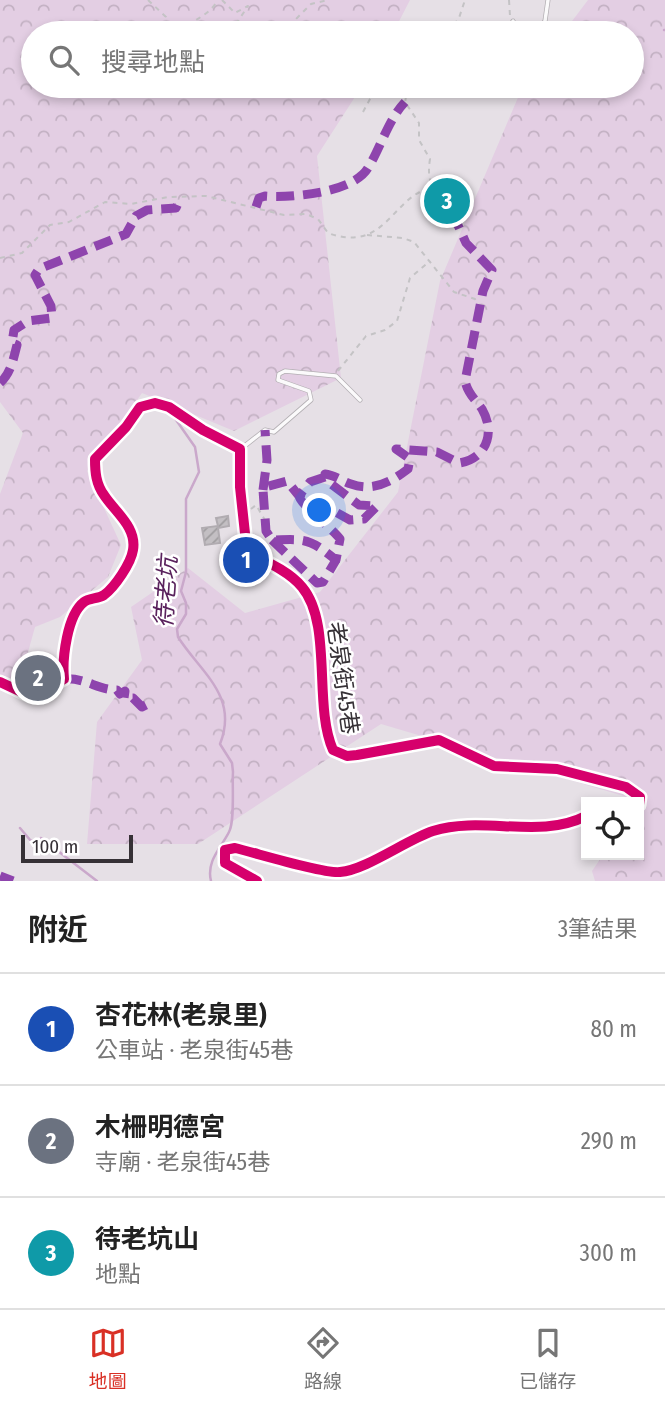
<!DOCTYPE html>
<html lang="zh-TW">
<head>
<meta charset="utf-8">
<style>
  :root { --surface:#fff; --page:#f6f6f6; --text:#222; --muted:#767676; --line:#e0e0e0; --accent:#d93025 }
  body { margin:0; font-family:"Fira Sans Condensed","Noto Sans TC",sans-serif; background:var(--page); color:var(--text) }
  .controls { position:absolute; right:21px; bottom:21px; display:grid; overflow:hidden; border-radius:0px; box-shadow:0 4px 10px #0003 }
  .controls button { width:63px; height:63px; display:grid; place-items:center; padding:0; border:0; border-bottom:2px solid var(--line); background:var(--surface); color:var(--text); font:35px sans-serif }
  .scale { position:absolute; left:21px; bottom:18px; width:112px; box-sizing:border-box; padding-left:7px; border:4px solid #363136; border-top:0; font-size:19px; line-height:24px; white-space:nowrap; color:#363136; -webkit-text-stroke:5px #fff; paint-order:stroke }
  .you { position:absolute; left:320px; top:511px; width:24px; height:24px; margin:-18px; border:5px solid #fff; border-radius:50%; background:#1a73e8; box-shadow:0 0 0 10px #1a73e833 }
  .badge { display:grid; place-items:center; width:46px; height:46px; border-radius:50%; background:var(--accent); color:#fff; font-size:23px; font-weight:700 }
  .pin { position:absolute; translate:-50% -50%; border:4px solid #fff; box-shadow:0 2px 7px #0006 }
  .list { margin:0; padding:0; list-style:none }
  h2 { display:flex; justify-content:space-between; align-items:center; height:91px; margin:0; padding:0 28px; font-size:30px }
  h2 small { font-size:23px; font-weight:400; color:var(--muted) }
  .list li { display:grid; grid-template-columns:46px 1fr auto; gap:21px; align-items:center; box-sizing:border-box; height:112px; padding:0 28px; border-top:2px solid var(--line) }
  .list b { display:block; font-size:26px; white-space:nowrap }
  .list p { margin:0; font-size:23px; white-space:nowrap; color:var(--muted) }
  .list em { font-size:23px; font-style:normal; color:var(--muted) }
  .icon { flex:none; width:38px; height:38px; fill:none; stroke:currentColor; stroke-width:2; stroke-linecap:round; stroke-linejoin:round }
  .map { position:relative; flex:none; width:665px; height:881px; overflow:hidden }
  .search { position:absolute; background:var(--surface); box-shadow:0 4px 10px #0003; left:21px; right:21px; top:21px; height:77px; display:flex; align-items:center; gap:18px; box-sizing:border-box; padding:0 24px; border-radius:38px; color:var(--muted); font-size:26px }
  .sheet { height:427px; background:var(--surface) }
  nav { display:flex; justify-content:space-around; align-items:center; box-sizing:border-box; height:98px; border-top:2px solid var(--line); background:var(--surface); font-size:19px; color:var(--muted) }
  nav a { display:grid; justify-items:center; gap:4px }
  nav .on { color:var(--accent) }
  .map>svg:first-child { display:block }
</style>
</head>
<body>
<div class="map">
<svg width="665" height="881" viewBox="0 0 665 881">
  <defs>
    <pattern id="forest-crowns" width="20" height="18" patternUnits="userSpaceOnUse" patternTransform="scale(1.75)"><rect width="20" height="18" fill="#e3cee3"/><path d="M2 6a3 3 0 1 1 6 0M12 15a3 3 0 1 1 6 0" fill="none" stroke="#c3b1c3"/></pattern>
    <pattern id="building-hatch" width="6" height="6" patternUnits="userSpaceOnUse" patternTransform="scale(1.75)"><rect width="6" height="6" fill="#c3bfc3"/><path d="M-1 1l2-2M0 6l6-6M5 7l2-2" fill="none" stroke="#9f9c9f"/></pattern>
  </defs>
  <rect width="100%" height="100%" fill="#e6e0e6"/>
  <g fill="url(#forest-crowns)">
    <polygon points="0,0 410,0 393,33 33,33 33,86 362,86 317,156 341,378 234,431 142,393 87,471 121,545 108,577 60,617 35,627 20,681 0,675 0,494 23,433 0,402"/>
    <polygon points="588,0 665,0 665,881 595,881 592,871 603,855 639,855 637,800 381,724 198,844 87,844 97,722 142,660 131,607 188,568 245,613 320,592 398,492 440,281 522,88 524,86 632,86 632,33 563,33"/>
  </g>
  <g fill="none" stroke-linecap="round" stroke-linejoin="round">
    <g stroke="#caa8cb" stroke-width="2.5">
      <polyline points="664,30 665,30"/>
      <path d="M174,417L195,447L199,472L186,499V572L181,591L186,603V614L177,629L178,637C201,673 239,696 220,744L232,763L233,772C232,785 235,821 229,832C221,848 206,861 211,881"/>
      <polyline points="20,828 31,841 41,838 97,881"/>
    </g>
  </g>
  <g fill="url(#building-hatch)" stroke="#b1acb1" stroke-width="2">
    <polygon points="228,516 229,526 218,528 220,543 205,545 202,528 218,526 216,518"/>
    <polygon points="40,665 51,675 32,687 26,682"/>
  </g>
  <g fill="none" stroke-linecap="round" stroke-linejoin="round">
    <g stroke="#b3afb3" stroke-width="5">
      <g id="lane">
        <polyline points="513,21 516,27 525,33"/>
        <polyline points="537,33 545,21 548,0"/>
        <polyline points="242,448 265,430 274,432 311,400 309,391 278,380 279,374 285,371 336,376 360,400"/>
      </g>
    </g>
    <g stroke="#b3afb3" stroke-width="10">
      <g id="street">
        <path d="M0,682L30,696L64,679C62,659 67,615 84,602C89,598 98,599 104,595C115,587 131,563 133,550C137,527 115,512 104,495C96,484 95,472 95,459L126,427L140,407L155,403L169,407L203,430L240,449V487L247,552C265,561 289,571 302,587C333,624 313,705 333,750L347,756L357,755L439,740L494,766L557,769L626,787L640,797L639,805"/>
        <path d="M257,881L225,863V850L235,848C256,853 324,874 340,872C366,870 406,840 433,831C483,815 539,840 586,816"/>
      </g>
    </g>
    <g stroke="#c4c3c5" stroke-width="2" stroke-dasharray="5 5" stroke-linecap="butt">
      <polyline points="148,0 166,17 171,33"/>
      <polyline points="222,0 235,13 248,6 230,33"/>
      <polyline points="509,0 510,16"/>
      <path d="M181,33C195,17 208,17 218,0"/>
      <polyline points="282,33 311,4 328,0"/>
      <polyline points="448,33 459,18 465,0"/>
      <polyline points="496,33 510,23"/>
      <path d="M408,86L405,102L419,123V140L430,159C427,178 430,189 447,201"/>
      <polyline points="363,112 377,86"/>
      <polyline points="367,235 403,238 414,242 454,292 475,299 481,308"/>
      <path d="M0,258L22,253L50,225L69,222L105,202L131,204L168,197L206,196L284,215L306,214L318,219L328,233C386,254 392,196 431,188"/>
      <polyline points="338,371 366,336 385,330 397,321 410,278 430,261"/>
      <polyline points="251,509 256,505 265,520"/>
    </g>
    <use href="#lane" stroke="#fbfafb" stroke-width="3.5"/>
    <use href="#street" stroke="#fbfafb" stroke-width="8"/>
    <g stroke="#8e44ad" stroke-width="9" stroke-dasharray="18 9" stroke-linecap="butt">
      <path d="M256,207L259,198L265,196C291,198 353,193 368,168C381,147 388,120 405,102"/>
      <path d="M0,383C11,373 13,360 17,345L12,343L14,330L28,321L52,318L51,306L35,275L39,269L126,234L136,216L147,210L176,208L180,199"/>
      <path d="M325,477L310,482L299,496L287,481L265,487L263,490L266,531L272,540C306,539 309,538 336,560L340,539C332,528 299,503 299,496L316,501L350,520L364,519L377,506L359,505L327,481L325,474C334,475 342,481 351,484C373,492 391,482 408,469L410,459L396,449L437,452L459,463C486,459 496,433 482,409C475,399 468,394 465,381L483,291L492,270L466,243L447,201"/>
      <polyline points="263,490 267,460 265,430"/>
      <polyline points="272,540 317,583 323,582 336,560"/>
      <path d="M64,679C84,677 98,690 117,690L120,694L125,691L124,698H133L142,707L146,705"/>
      <polyline points="0,876 13,881"/>
    </g>
    <g stroke="#fff" stroke-width="15">
      <g id="cycleway">
        <path d="M0,682L30,696L64,679C62,659 67,615 84,602C89,598 98,599 104,595C115,587 131,563 133,550C137,527 115,512 104,495C96,484 95,472 95,459L126,427L140,407L155,403L169,407L203,430L240,449V487L247,552C265,561 289,571 302,587C333,624 313,705 333,750L347,756L357,755L439,740L494,766L557,769L626,787L640,797L639,805"/>
        <path d="M257,881L225,863V850L235,848C256,853 324,874 340,872C366,870 406,840 433,831C483,815 539,840 586,816"/>
      </g>
    </g>
    <use href="#cycleway" stroke="#d6006c" stroke-width="10"/>
  </g>
  <g text-anchor="middle" dominant-baseline="central" stroke-width="5" stroke-linejoin="round" paint-order="stroke">
    <g font-size="23" fill="#363136" stroke="#fff">
      <text transform="translate(343 678) rotate(82)">老泉街45巷</text>
    </g>
    <g font-size="24" font-style="italic" fill="#5a225d" stroke="#fff">
      <text transform="translate(166 592) rotate(-86)">待老坑</text>
    </g>
  </g>
</svg>
<div class="controls">
<button><svg class="icon" aria-label="locate" viewBox="0 0 24 24"><circle cx="12" cy="12" r="6"/><path d="M12 2v4M12 18v4M2 12h4M18 12h4"/></svg></button>
</div>
<div class="scale">100 m</div>
<div class="you"></div>
<div class="pin badge" style="left:246px;top:560px;background:#1a4fb4">1</div>
<div class="pin badge" style="left:38px;top:678px;background:#6b7280">2</div>
<div class="pin badge" style="left:447px;top:201px;background:#0f9aa8">3</div>
<div class="search"><svg class="icon" aria-label="search" viewBox="0 0 24 24"><circle cx="10" cy="10" r="6"/><path d="M15 15l6 6"/></svg>搜尋地點</div>
</div>
<section class="sheet">
<h2>附近<small>3筆結果</small></h2>
<ul class="list">
<li><span class="badge" style="background:#1a4fb4">1</span><div><b>杏花林(老泉里)</b><p>公車站 · 老泉街45巷</p></div><em>80 m</em></li>
<li><span class="badge" style="background:#6b7280">2</span><div><b>木柵明德宮</b><p>寺廟 · 老泉街45巷</p></div><em>290 m</em></li>
<li><span class="badge" style="background:#0f9aa8">3</span><div><b>待老坑山</b><p>地點</p></div><em>300 m</em></li>
</ul>
</section>
<nav>
<a class="on"><svg class="icon" aria-label="map" viewBox="0 0 24 24"><path d="M3 6l6-2 6 2 6-2v14l-6 2-6-2-6 2zM9 4v14M15 6v14"/></svg>地圖</a>
<a><svg class="icon" aria-label="directions" viewBox="0 0 24 24"><path d="M12 3l9 9-9 9-9-9zM9 14v-3h6M13 9l2 2-2 2"/></svg>路線</a>
<a><svg class="icon" aria-label="saved" viewBox="0 0 24 24"><path d="M7 4h10v16l-5-4-5 4z"/></svg>已儲存</a>
</nav>
</body>
</html>
